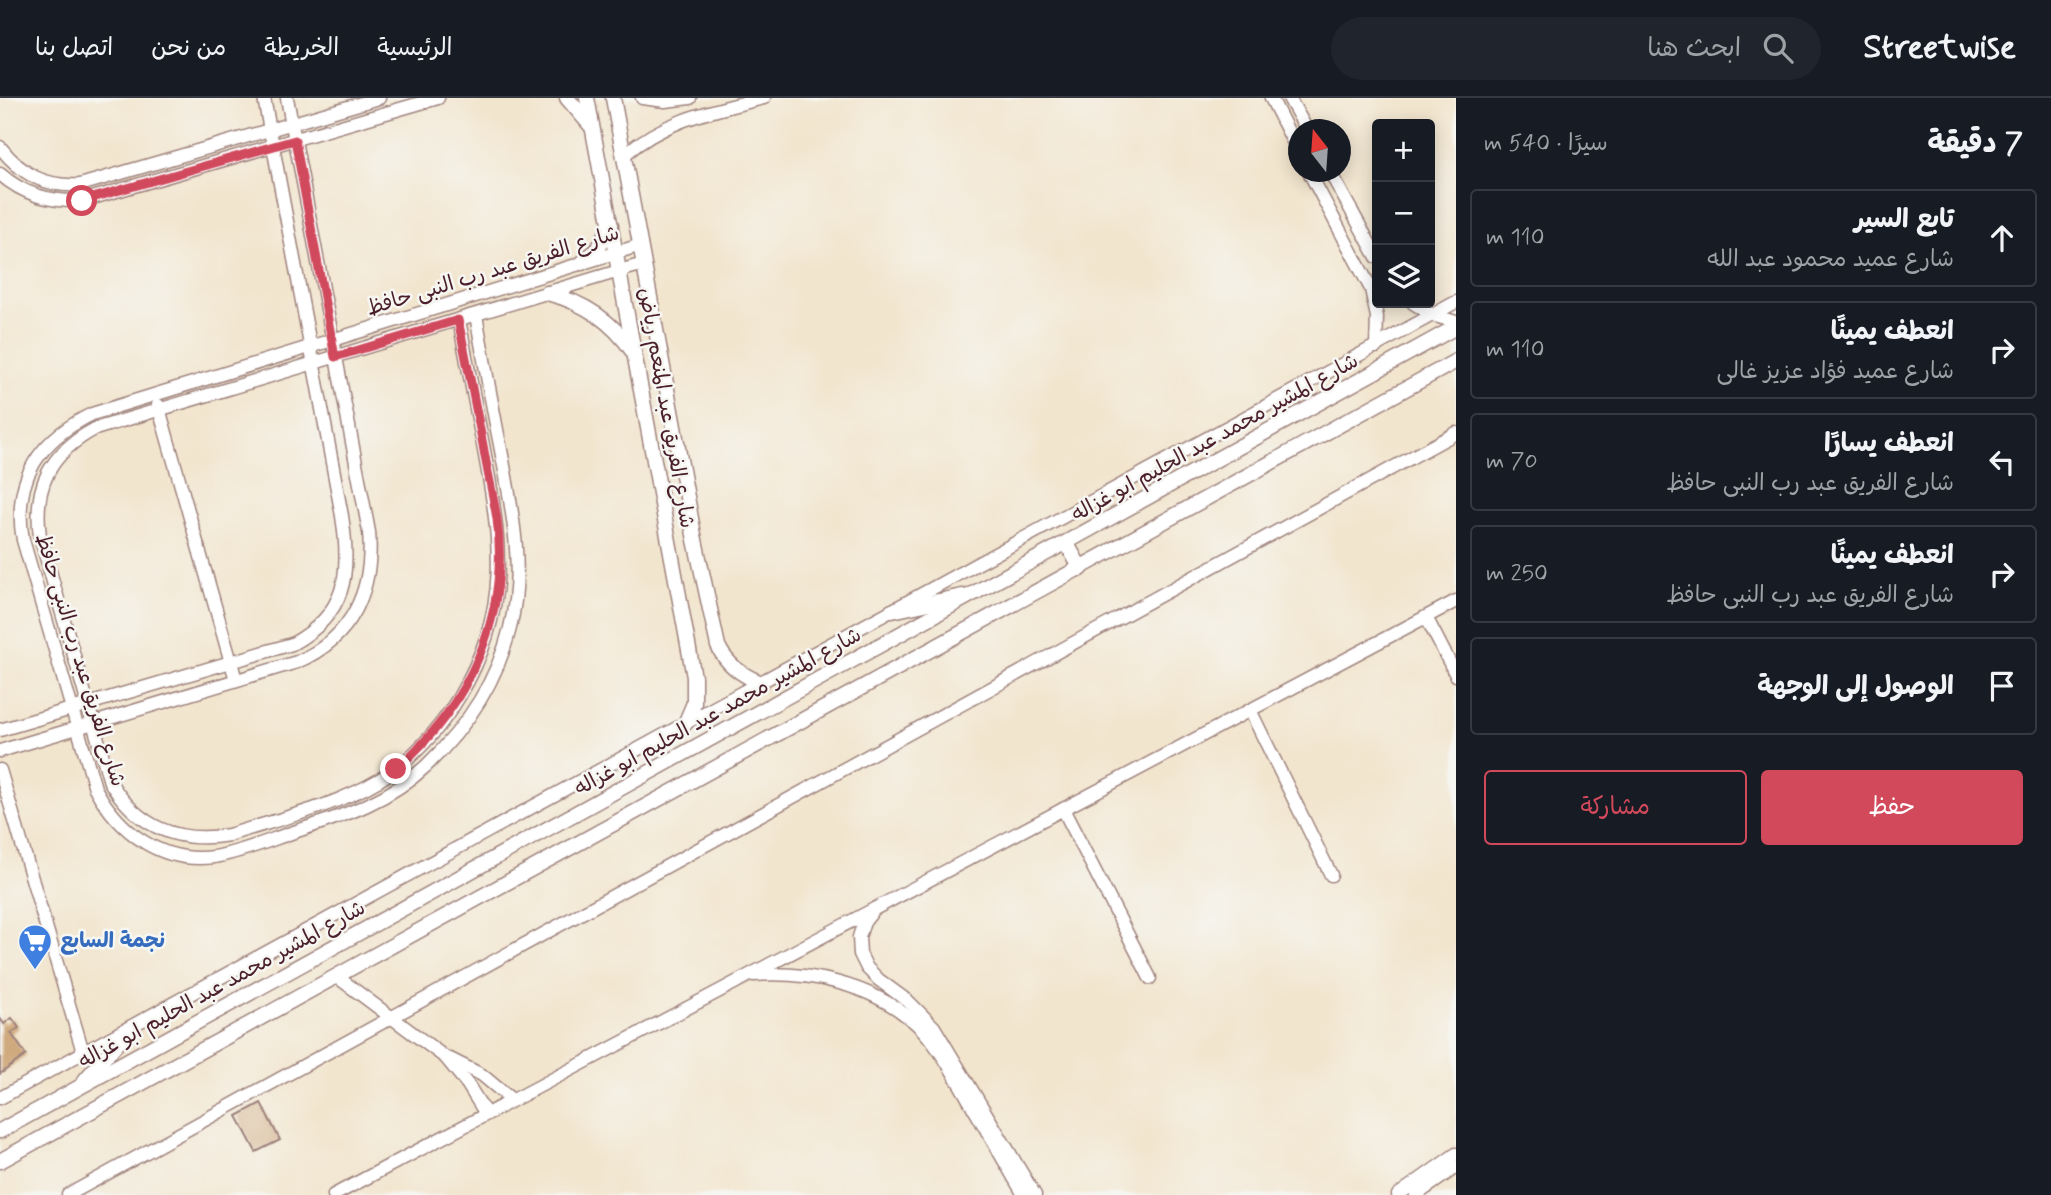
<!DOCTYPE html>
<html lang="ar">
<head>
<meta charset="utf-8">
<style>
  :root { --surface:#171b24; --page:#20242c; --text:#f1f3f6; --muted:#9ea1a6; --line:#363941; --accent:#d1495b }
  body { margin:0; font-family:Mynerve,"Playpen Sans Arabic",sans-serif; background:var(--page); color:var(--text); direction:rtl }
  .controls { position:absolute; right:21px; top:21px; display:grid; overflow:hidden; border-radius:7px; box-shadow:0 4px 18px #0003 }
  .controls button { width:63px; height:63px; display:grid; place-items:center; padding:0; border:0; border-bottom:2px solid var(--line); background:var(--surface); color:var(--text); font:35px sans-serif }
  .compass { position:absolute; left:1288px; top:21px; width:63px; height:63px; border-radius:50%; background:var(--surface); box-shadow:0 4px 18px #0003; rotate:343deg }
  .stop { position:absolute; width:21px; height:21px; margin:-16px; border:5px solid #d1495b; border-radius:50%; background:#fff }
  .stop.end { background:#d1495b; border-color:#fff; box-shadow:0 2px 7px #0008 }
  .list { margin:0; padding:0; list-style:none }
  h2 { display:flex; justify-content:space-between; align-items:center; height:91px; margin:0; padding:0 28px; font-size:30px }
  h2 small { font-size:23px; font-weight:400; color:var(--muted) }
  .list li { display:grid; grid-template-columns:46px 1fr auto; gap:21px; align-items:center; box-sizing:border-box; height:98px; margin:0 14px 14px; padding:0 14px; border:2px solid var(--line); border-radius:7px }
  .list b { display:block; font-size:26px; white-space:nowrap }
  .list p { margin:0; font-size:23px; white-space:nowrap; color:var(--muted) }
  .list em { font-size:23px; font-style:normal; color:var(--muted) }
  .actions { display:flex; gap:14px; padding:21px 28px }
  .actions a { flex:1; padding:16px 0; border:2px solid var(--accent); border-radius:7px; text-align:center; font-size:24px; color:var(--accent) }
  .actions .main { background:var(--accent); color:#fff }
  .icon { flex:none; width:38px; height:38px; fill:none; stroke:currentColor; stroke-width:2; stroke-linecap:round; stroke-linejoin:round }
  .map { position:relative; flex:none; width:1456px; height:1097px; overflow:hidden; direction:ltr }
  header { display:flex; align-items:center; gap:42px; box-sizing:border-box; height:98px; padding:0 35px; background:var(--surface); border-bottom:2px solid var(--line) }
  header strong { font-size:33px }
  nav { display:flex; gap:38px; margin-inline-start:auto; font-size:24px }
  .search { width:490px; height:63px; background:var(--page); display:flex; align-items:center; gap:18px; box-sizing:border-box; padding:0 24px; border-radius:38px; color:var(--muted); font-size:26px }
  main { display:flex }
  aside { flex:1; background:var(--surface) }
  .map>svg:first-child { display:block }
</style>
</head>
<body>
<header>
<strong>Streetwise</strong>
<div class="search"><svg class="icon" aria-label="search" viewBox="0 0 24 24"><circle cx="10" cy="10" r="6"/><path d="M15 15l6 6"/></svg>ابحث هنا</div>
<nav><a>الرئيسية</a><a>الخريطة</a><a>من نحن</a><a>اتصل بنا</a></nav>
</header>
<main>
<aside>
<h2>7 دقيقة<small>سيرًا · 540 m</small></h2>
<ul class="list">
<li><svg class="icon" aria-label="ahead" viewBox="0 0 24 24"><path d="M12 20V5M6 11l6-6 6 6"/></svg><div><b>تابع السير</b><p>شارع عميد محمود عبد الله</p></div><em>110 m</em></li>
<li><svg class="icon" aria-label="right" viewBox="0 0 24 24"><path d="M7 20v-9h11M14 6l5 5-5 5"/></svg><div><b>انعطف يمينًا</b><p>شارع عميد فؤاد عزيز غالى</p></div><em>110 m</em></li>
<li><svg class="icon" aria-label="left" viewBox="0 0 24 24"><path d="M17 20v-9H6M10 6l-5 5 5 5"/></svg><div><b>انعطف يسارًا</b><p>شارع الفريق عبد رب النبى حافظ</p></div><em>70 m</em></li>
<li><svg class="icon" aria-label="right" viewBox="0 0 24 24"><path d="M7 20v-9h11M14 6l5 5-5 5"/></svg><div><b>انعطف يمينًا</b><p>شارع الفريق عبد رب النبى حافظ</p></div><em>250 m</em></li>
<li><svg class="icon" aria-label="arrive" viewBox="0 0 24 24"><path d="M6 21V4h12l-3 4 3 4H6"/></svg><div><b>الوصول إلى الوجهة</b></div></li>
</ul>
<div class="actions"><a class="main">حفظ</a><a>مشاركة</a></div>
</aside>
<div class="map">
<svg width="1456" height="1097" viewBox="0 0 1456 1097">
  <rect width="100%" height="100%" fill="#f6f6f2"/>
  <filter id="ink" filterUnits="userSpaceOnUse"><feTurbulence type="fractalNoise" baseFrequency=".0143" numOctaves="2"/><feDisplacementMap in="SourceGraphic" scale="14" xChannelSelector="R" yChannelSelector="G"/><feConvolveMatrix kernelMatrix="1 2 1 2 8 2 1 2 1" color-interpolation-filters="sRGB"/></filter>
  <filter id="wash" filterUnits="userSpaceOnUse"><feTurbulence type="fractalNoise" baseFrequency=".00686" numOctaves="4" result="noise"/><feDisplacementMap in="SourceGraphic" scale="28" xChannelSelector="R" yChannelSelector="G"/><feGaussianBlur stdDeviation="1.57" result="paint"/><feColorMatrix in="noise" values="0 0 0 0 0 0 0 0 0 0 0 0 0 0 0 0 0 1.4 0 .05"/><feComposite in="paint" operator="in"/></filter>
  <g filter="url(#wash)">
    <rect width="100%" height="100%" fill="#f2e5ce"/>
    <g id="blocks">
      <g fill="#d0aa7f">
        <polygon points="0,920 4,926 12,920 19,930 11,935 26,957 0,976"/>
        <polygon points="261,1005 280,1042 256,1054 237,1018"/>
      </g>
    </g>
  </g>
  <g filter="url(#ink)">
    <use href="#blocks" fill-opacity="0" stroke="#9e827c" stroke-width="2"/>
    <g fill="none" stroke-linecap="round" stroke-linejoin="round">
      <g stroke="#9e827c" stroke-width="15">
        <g id="minor">
          <polyline points="642,0 665,3 690,0"/>
          <polyline points="1271,0 1298,53"/>
          <polyline points="1289,0 1307,32"/>
          <path d="M0,49C22,77 45,89 80,87L379,0"/>
          <path d="M624,57C666,21 712,13 764,0"/>
          <polyline points="1309,74 1371,191 1377,219 1376,249"/>
          <polyline points="1330,74 1377,159"/>
          <path d="M0,76C24,97 50,104 82,103L438,0"/>
          <polyline points="1413,205 1432,217 1456,224"/>
          <path d="M476,217C484,262 492,307 501,352C512,411 525,470 510,530C497,583 466,630 426,668C390,702 346,717 300,732C272,741 243,754 214,759C161,766 119,734 95,690L23,442C12,381 39,342 92,316L641,147"/>
          <path d="M459,222C467,263 475,305 483,347C501,442 512,511 459,599C439,632 412,662 379,682C334,709 278,721 229,737C177,746 138,729 110,684L40,438C33,388 50,355 95,331L619,173L644,166"/>
          <polyline points="158,307 236,582"/>
          <polyline points="1426,519 1456,577"/>
          <polyline points="1250,612 1331,777"/>
          <path d="M0,632L292,546C347,516 351,476 342,418L264,0"/>
          <path d="M0,653L297,564C352,540 374,493 369,434L287,0"/>
          <polyline points="0,672 83,954"/>
          <polyline points="1063,711 1150,880"/>
          <polyline points="872,814 864,824 859,839 860,856 867,870 879,882 909,904 934,929 1035,1097"/>
          <path d="M754,877C809,873 869,886 912,922C928,935 939,952 950,969L1024,1097"/>
          <polyline points="336,878 446,960 468,987 486,1016"/>
          <polyline points="450,961 482,977 512,1002"/>
          <polyline points="0,1000 1456,204"/>
          <polyline points="68,1097 1456,335"/>
          <polyline points="334,1097 1456,503"/>
          <polyline points="1398,1097 1456,1056"/>
          <polyline points="1416,1097 1456,1069"/>
        </g>
      </g>
      <g stroke="#9e827c" stroke-width="17">
        <g id="tertiary">
          <polyline points="567,0 591,28"/>
          <polyline points="587,0 694,579 694,605 685,626"/>
          <path d="M613,0L695,442L718,548C727,567 742,577 761,585"/>
          <polyline points="582,165 598,151 611,127"/>
          <path d="M547,195C583,204 612,222 633,254"/>
          <polyline points="1067,446 1081,471"/>
          <polyline points="892,513 962,498"/>
          <polyline points="85,982 130,930"/>
          <polyline points="0,1033 1456,229"/>
          <polyline points="0,1063 1456,263"/>
        </g>
      </g>
      <use href="#minor" stroke="#fff" stroke-width="12"/>
      <use href="#tertiary" stroke="#fff" stroke-width="14"/>
    </g>
  </g>
  <g fill="none" stroke-linecap="round" stroke-linejoin="round" filter="url(#ink)">
    <path stroke="#d1495b" stroke-width="9" d="M82,103L295,42L335,259L458,222C467,264 475,305 483,347C487,372 493,396 497,421C510,518 469,608 396,671"/>
  </g>
  <defs>
    <g id="supermarket-pin" transform="scale(1.75)"><path d="M0 17L-7.5 6A9.5 9.5 0 1 1 7.5 6Z" fill="#3f7fe0" stroke="#f6f6f2"/><path d="M-6-5.5h2.5l.6 2H6L4.5 2H-2.5L-4.4-4H-6ZM-1.5 3.2a1.3 1.3 0 1 0 .1 0ZM3 3.2a1.3 1.3 0 1 0 .1 0Z" fill="#fff"/></g>
  </defs>
  <g fill-rule="evenodd">
    <use href="#supermarket-pin" x="35" y="843"/>
  </g>
  <g text-anchor="middle" dominant-baseline="central" stroke-width="5" stroke-linejoin="round" paint-order="stroke">
    <g font-size="21" fill="#4a1f2b" stroke="#f6f6f2">
      <text transform="translate(493 173) rotate(-17)">شارع الفريق عبد رب النبى حافظ</text>
      <text transform="translate(666 310) rotate(80)">شارع الفريق عبد المنعم رياض</text>
      <text transform="translate(1215 340) rotate(-29)">شارع المشير محمد عبد الحليم ابو غزاله</text>
      <text transform="translate(80 562) rotate(73)">شارع الفريق عبد رب النبى حافظ</text>
      <text transform="translate(718 614) rotate(-29)">شارع المشير محمد عبد الحليم ابو غزاله</text>
      <text transform="translate(222 887) rotate(-29)">شارع المشير محمد عبد الحليم ابو غزاله</text>
    </g>
    <g font-size="21" font-weight="bold" fill="#366cbe" stroke="#f6f6f2" text-anchor="start">
      <text x="60" y="843">نجمة السابع</text>
    </g>
  </g>
</svg>
<div class="controls">
<button>+</button>
<button>−</button>
<button><svg class="icon" aria-label="layers" viewBox="0 0 24 24"><path d="M12 4l9 5-9 5-9-5zM3 14l9 5 9-5"/></svg></button>
</div>
<svg class="compass" viewBox="-18 -18 36 36"><path d="M0-13l5 13h-10z" fill="#e53935"/><path d="M0 13l5-13h-10z" fill="#9ea1a6"/></svg>
<div class="stop" style="left:82px;top:103px"></div>
<div class="stop end" style="left:396px;top:671px"></div>
</div>
</main>
</body>
</html>
